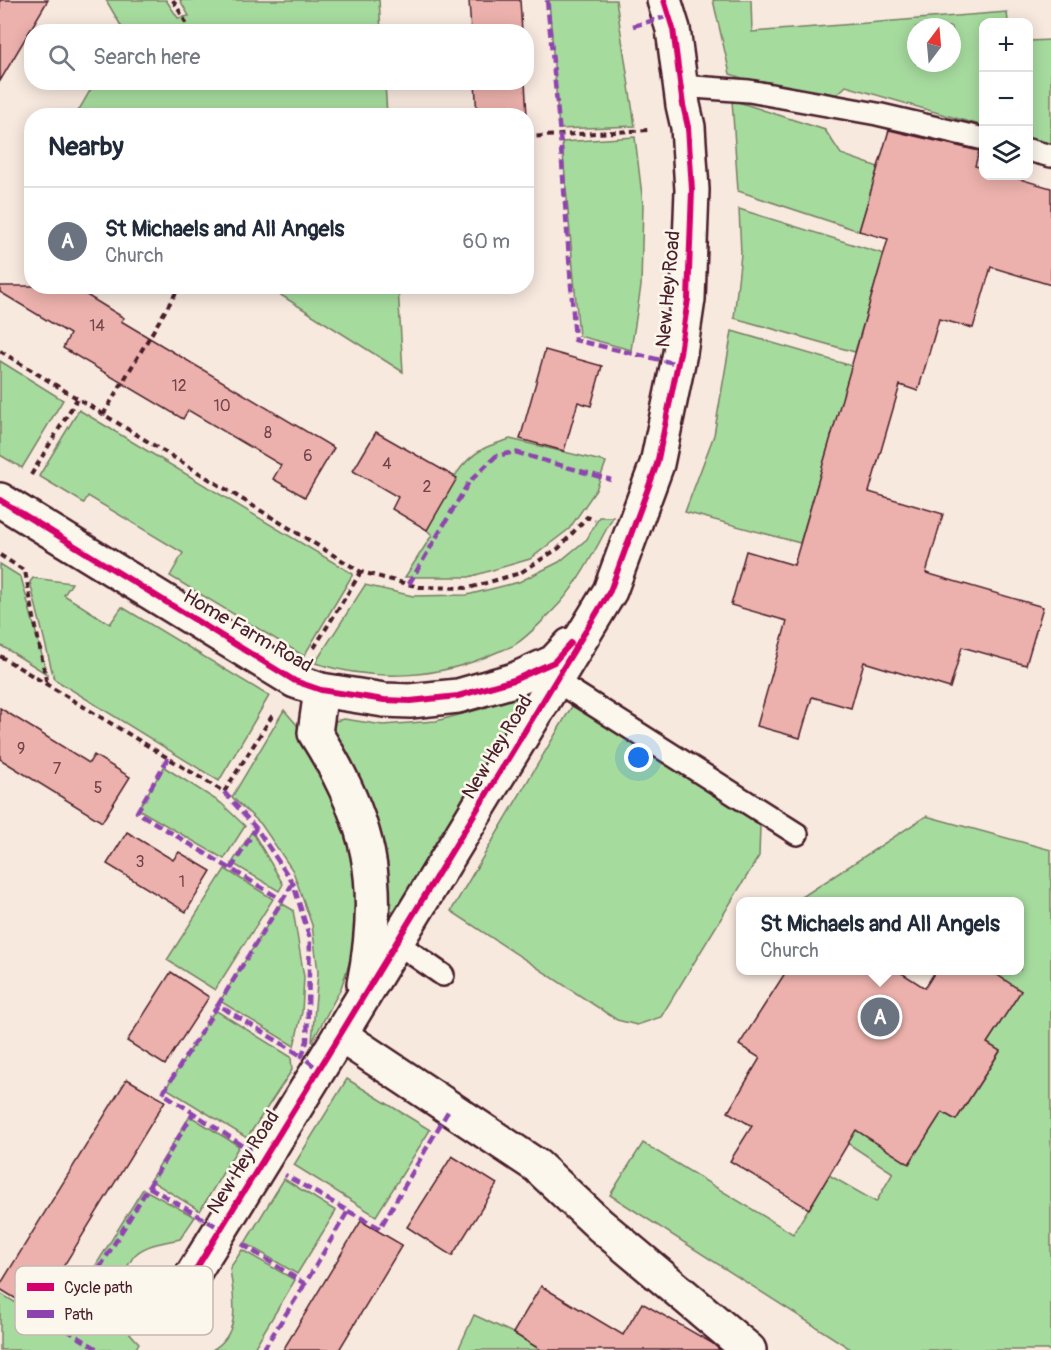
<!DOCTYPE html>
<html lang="en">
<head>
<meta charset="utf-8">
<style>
  :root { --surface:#fff; --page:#f6f6f7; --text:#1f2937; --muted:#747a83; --line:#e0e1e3; --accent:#b45309 }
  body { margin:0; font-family:Pangolin,sans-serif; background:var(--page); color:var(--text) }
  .controls { position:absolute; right:18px; top:18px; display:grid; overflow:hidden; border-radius:12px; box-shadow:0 3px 15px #0003 }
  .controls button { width:54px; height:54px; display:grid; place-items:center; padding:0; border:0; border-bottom:2px solid var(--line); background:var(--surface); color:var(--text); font:30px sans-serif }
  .compass { position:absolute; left:907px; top:18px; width:54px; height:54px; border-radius:50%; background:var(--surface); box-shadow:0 3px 15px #0003; rotate:16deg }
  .you { position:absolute; left:639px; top:758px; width:21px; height:21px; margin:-15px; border:4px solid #fff; border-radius:50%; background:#1a73e8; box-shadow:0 0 0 9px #1a73e833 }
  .badge { display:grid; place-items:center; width:39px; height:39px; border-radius:50%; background:var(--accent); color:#fff; font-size:20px; font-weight:700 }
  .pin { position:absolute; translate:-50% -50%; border:3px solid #fff; box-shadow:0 2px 6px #0006 }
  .popup { position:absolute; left:736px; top:897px; width:288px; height:78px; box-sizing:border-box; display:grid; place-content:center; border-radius:12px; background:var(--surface); filter:drop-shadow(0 2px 4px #0005); font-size:20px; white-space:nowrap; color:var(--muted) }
  .popup b { font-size:22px; color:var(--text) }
  .popup::after { content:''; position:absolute; left:50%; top:100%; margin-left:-12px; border:12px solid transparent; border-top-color:var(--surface) }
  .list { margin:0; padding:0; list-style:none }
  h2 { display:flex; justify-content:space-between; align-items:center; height:78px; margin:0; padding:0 24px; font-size:26px }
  h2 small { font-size:20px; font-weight:400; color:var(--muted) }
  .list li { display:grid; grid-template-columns:39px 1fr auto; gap:18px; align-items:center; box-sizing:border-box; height:108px; padding:0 24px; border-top:2px solid var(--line) }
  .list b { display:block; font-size:22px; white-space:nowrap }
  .list p { margin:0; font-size:20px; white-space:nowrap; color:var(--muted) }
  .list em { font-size:20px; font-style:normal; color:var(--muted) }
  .icon { flex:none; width:33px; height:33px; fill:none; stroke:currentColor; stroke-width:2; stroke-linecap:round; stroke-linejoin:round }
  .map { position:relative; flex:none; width:1051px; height:1350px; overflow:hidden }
  .search { position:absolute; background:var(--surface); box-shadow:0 3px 15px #0003; left:24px; top:24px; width:510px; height:66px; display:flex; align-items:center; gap:15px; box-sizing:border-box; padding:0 21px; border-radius:24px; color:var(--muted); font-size:22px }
  .panel { position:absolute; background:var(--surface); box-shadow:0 3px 15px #0003; left:24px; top:108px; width:510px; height:186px; border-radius:24px }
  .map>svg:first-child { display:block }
</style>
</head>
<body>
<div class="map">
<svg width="1051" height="1350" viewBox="0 0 1051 1350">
  <rect width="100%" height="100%" fill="#f8e9df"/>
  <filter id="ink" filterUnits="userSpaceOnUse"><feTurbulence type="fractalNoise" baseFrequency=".0167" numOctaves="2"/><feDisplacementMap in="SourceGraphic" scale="12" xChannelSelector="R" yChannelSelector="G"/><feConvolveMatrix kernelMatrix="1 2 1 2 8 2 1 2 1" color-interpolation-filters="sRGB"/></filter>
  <g filter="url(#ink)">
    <g fill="#a6db9e" stroke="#787d64" stroke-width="1.5" fill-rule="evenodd">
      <polygon points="106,0 166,0 178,18 189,16 180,0 379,0 381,31 124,31"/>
      <polygon points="549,0 616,0 635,126 559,129"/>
      <path d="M713,0H751L752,32L1007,12L1008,22H984L983,126L846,86L825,106L730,74ZM916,27H952V63H916Z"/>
      <polygon points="1051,40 1051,145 1029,139 1028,41"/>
      <polygon points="95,82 385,83 387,115 76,115"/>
      <polygon points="732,100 825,130 841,154 878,167 859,231 738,191"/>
      <polygon points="635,137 643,204 641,286 631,350 579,336 562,142"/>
      <polygon points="739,209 884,254 855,352 734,318 741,254"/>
      <polygon points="268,287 398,287 403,372"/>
      <polygon points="732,331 852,366 800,543 685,512 714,435"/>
      <polygon points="0,361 63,400 22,468 0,455"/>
      <polygon points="79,410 353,574 304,656 170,576 183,553 88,496 84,503 39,476"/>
      <path d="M510,439L606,462L596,490L569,529L530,559L469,577H405L432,535L427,530C443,501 453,465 483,449C492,444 502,442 510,439Z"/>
      <path d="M599,517H613C597,546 582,578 560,603C550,614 528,636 516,644C510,648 502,650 495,653C438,679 375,682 315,663L365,585L413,596L467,595L519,582L559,562L587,539Z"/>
      <polygon points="0,564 21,577 47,674 0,645"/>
      <polygon points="33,578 72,583 64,595 110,624 122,607 269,696 219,781 54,679 30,582"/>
      <polygon points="527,688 535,694 399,910 390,911 386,905 386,877 376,815 356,773 331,736 335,721 344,719 383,725 436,721 485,708"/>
      <polygon points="572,706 747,808 760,826 759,856 661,1017 637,1025 617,1020 451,911"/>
      <polygon points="284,710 297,725 307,753 329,784 353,847 359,907 352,955 341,988 312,1042 318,972 312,925 293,871 261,824 232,797"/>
      <polygon points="164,767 221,803 245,826 224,859 138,809"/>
      <polygon points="926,816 1051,850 1051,1350 852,1350 610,1195 643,1143 793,1234 829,1175 876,1202 893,1173 826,1129 838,1108 909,1163 942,1112 956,1120 1000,1052 987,1043 1021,991 990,971 1020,970 1020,902 810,902 802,897"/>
      <polygon points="252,831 283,884 279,891 232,863"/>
      <polygon points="225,869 273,899 215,990 167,960"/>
      <polygon points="281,903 293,910 304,977 302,1012 294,1046 220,1001"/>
      <polygon points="215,1010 291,1057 292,1070 247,1138 166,1088"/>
      <polygon points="347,1079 430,1130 376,1216 294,1165"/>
      <polygon points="190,1116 239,1146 200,1211 150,1180"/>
      <polygon points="284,1179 336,1211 297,1274 245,1243"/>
      <path d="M143,1189L195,1217L180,1239C166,1242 147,1244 136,1254C132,1257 129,1265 126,1269C106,1301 115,1319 139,1343L135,1350H0V1293L57,1328Z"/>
      <path d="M242,1250L295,1280L253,1350H212C243,1333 233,1296 230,1268Z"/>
      <polygon points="474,1315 513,1333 541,1350 458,1350"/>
    </g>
    <g fill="#ecb1ac" stroke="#4a1f2b" stroke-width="1.5">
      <polygon points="0,0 48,0 0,81"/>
      <polygon points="469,0 520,0 522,32 471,32"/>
      <polygon points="475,82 525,82 527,116 477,116"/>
      <polygon points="889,130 979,151 975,166 984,168 984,176 1009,176 1051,188 1051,285 991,267 973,328 939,319 918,391 900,385 869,492 943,514 926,573 1043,607 1026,665 962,647 950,688 864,662 851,708 812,697 800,738 757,726 787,621 731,605 746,551 794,565 888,239 859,231"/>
      <polygon points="0,286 72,286 124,318 121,321 334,448 305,497 273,479 281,465 188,410 183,419 63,348 70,334 0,292"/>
      <polygon points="545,350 602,366 591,406 578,402 564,451 520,439"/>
      <polygon points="376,432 457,478 427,530 392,509 398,497 353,471"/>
      <polygon points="0,708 89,763 94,755 130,777 102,822 0,759"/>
      <polygon points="127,832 173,860 179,852 211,871 186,912 107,864"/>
      <polygon points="787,970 897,970 925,988 936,970 990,970 1021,991 987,1043 1000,1051 956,1120 942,1112 909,1164 856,1130 809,1209 730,1161 752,1126 728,1112 760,1058 739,1045"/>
      <polygon points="171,972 209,997 165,1065 127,1041"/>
      <polygon points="127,1079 165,1101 36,1311 0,1289 0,1285"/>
      <polygon points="452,1156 497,1184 452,1256 407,1227"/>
      <polygon points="361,1221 402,1245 339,1350 283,1350"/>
      <polygon points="541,1286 623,1335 642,1303 712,1343 720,1350 541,1350 513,1333"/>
    </g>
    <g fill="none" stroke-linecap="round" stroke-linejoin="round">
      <g stroke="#4a1f2b" stroke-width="26">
        <g id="service">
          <polyline points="680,86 749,91 877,114 984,139"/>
          <polyline points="1028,150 1051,156"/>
          <polyline points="556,681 797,834"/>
          <polyline points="397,943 443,975"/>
        </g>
      </g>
      <g stroke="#4a1f2b" stroke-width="38">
        <g id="minor">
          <polyline points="0,500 295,681 321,690 384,700 410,701 458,696 514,680 554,662 570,645"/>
          <path d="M321,690L315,733C370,820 384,883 364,984"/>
          <polyline points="340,1035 537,1166 600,1225 749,1350"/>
          <polyline points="169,1313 340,1035 610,591 657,464 680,353 688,299 692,190 688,127 683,105 673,29 664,0"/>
        </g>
      </g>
      <g stroke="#4a1f2b" stroke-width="4" stroke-dasharray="6 4.5" stroke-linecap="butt">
        <polyline points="173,0 188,26"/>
        <polyline points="526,137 649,130"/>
        <polyline points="0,351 361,572 419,587 469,588 520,573 559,548 587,517 595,520"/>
        <polyline points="103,415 180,286"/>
        <polyline points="31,475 77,399"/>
        <polyline points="0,555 25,571 47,685"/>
        <polyline points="314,648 361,572"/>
        <polyline points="0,656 224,792 274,713"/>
      </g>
      <use href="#service" stroke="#fbf7ec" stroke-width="21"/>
      <use href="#minor" stroke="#fbf7ec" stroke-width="33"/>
      <g stroke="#8e44ad" stroke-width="4.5" stroke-dasharray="9 4.5" stroke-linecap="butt">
        <polyline points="547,0 560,135 575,340 678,364"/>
        <polyline points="633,26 669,16"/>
        <polyline points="409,584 469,482 496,456 515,452 611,480"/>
        <polyline points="168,758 137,812 282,900"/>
        <polyline points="224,792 256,828 293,883 310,939 307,1041 302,1056 319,1070"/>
        <polyline points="231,869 256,828"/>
        <polyline points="293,883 218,1005 302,1056"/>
        <polyline points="218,1005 163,1093 251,1151"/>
        <polyline points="149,1187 221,1229"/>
        <polyline points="348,1211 380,1228 450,1108"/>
        <polyline points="242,1244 305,1284 348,1211 285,1175"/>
        <polyline points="82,1297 62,1327 99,1350"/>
        <polyline points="129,1301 82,1297 194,1112"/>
        <polyline points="263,1350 305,1284"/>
      </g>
      <g stroke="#fbf7ec" stroke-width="10">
        <g id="cycleway">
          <polyline points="0,500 295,681 321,690 384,700 410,701 458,696 514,680 554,662 571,643"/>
          <polyline points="169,1313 340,1035 610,591 657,464 680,353 688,299 692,190 688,127 683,105 673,29 664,0"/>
        </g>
      </g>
      <use href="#cycleway" stroke="#d6006c" stroke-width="6"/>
    </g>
  </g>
  <g text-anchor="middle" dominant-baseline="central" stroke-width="5" stroke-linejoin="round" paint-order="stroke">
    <g font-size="16" fill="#72444b">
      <text x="97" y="326">14</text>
      <text x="179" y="386">12</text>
      <text x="222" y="406">10</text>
      <text x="268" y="433">8</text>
      <text x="308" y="456">6</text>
      <text x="387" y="464">4</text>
      <text x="427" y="487">2</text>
      <text x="21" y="749">9</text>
      <text x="57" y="769">7</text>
      <text x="98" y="788">5</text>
      <text x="140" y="862">3</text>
      <text x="182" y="882">1</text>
    </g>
    <g font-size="20" fill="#4a1f2b" stroke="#fbf7ec">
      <text transform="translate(668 289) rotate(-85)">New Hey Road</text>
      <text transform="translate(248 631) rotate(30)">Home Farm Road</text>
      <text transform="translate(497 747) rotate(-59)">New Hey Road</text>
      <text transform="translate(243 1162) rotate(-58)">New Hey Road</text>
    </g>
  </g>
  <rect x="15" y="1266" width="198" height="69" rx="9" fill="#fbf7ec" stroke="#c6b6b2" stroke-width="1.5"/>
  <rect x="27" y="1283" width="27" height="8" fill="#d6006c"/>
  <rect x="27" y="1310" width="27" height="8" fill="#8e44ad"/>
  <g font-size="16" fill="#4a1f2b">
    <text x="64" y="1293">Cycle path</text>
    <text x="64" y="1320">Path</text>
  </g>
</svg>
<div class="controls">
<button>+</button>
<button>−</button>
<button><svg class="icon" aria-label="layers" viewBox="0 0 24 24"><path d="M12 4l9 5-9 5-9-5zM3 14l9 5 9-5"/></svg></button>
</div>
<svg class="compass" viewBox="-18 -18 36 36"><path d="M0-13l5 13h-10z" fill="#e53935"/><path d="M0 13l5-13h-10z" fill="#747a83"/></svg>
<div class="you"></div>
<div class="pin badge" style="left:880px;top:1017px;background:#6b7280">A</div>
<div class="popup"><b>St Michaels and All Angels</b>Church</div>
<div class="search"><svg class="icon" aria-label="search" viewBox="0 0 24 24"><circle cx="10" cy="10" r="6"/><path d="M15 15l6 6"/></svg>Search here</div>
<section class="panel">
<h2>Nearby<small></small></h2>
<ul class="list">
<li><span class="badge" style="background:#6b7280">A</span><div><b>St Michaels and All Angels</b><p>Church</p></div><em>60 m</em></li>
</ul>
</section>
</div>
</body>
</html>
